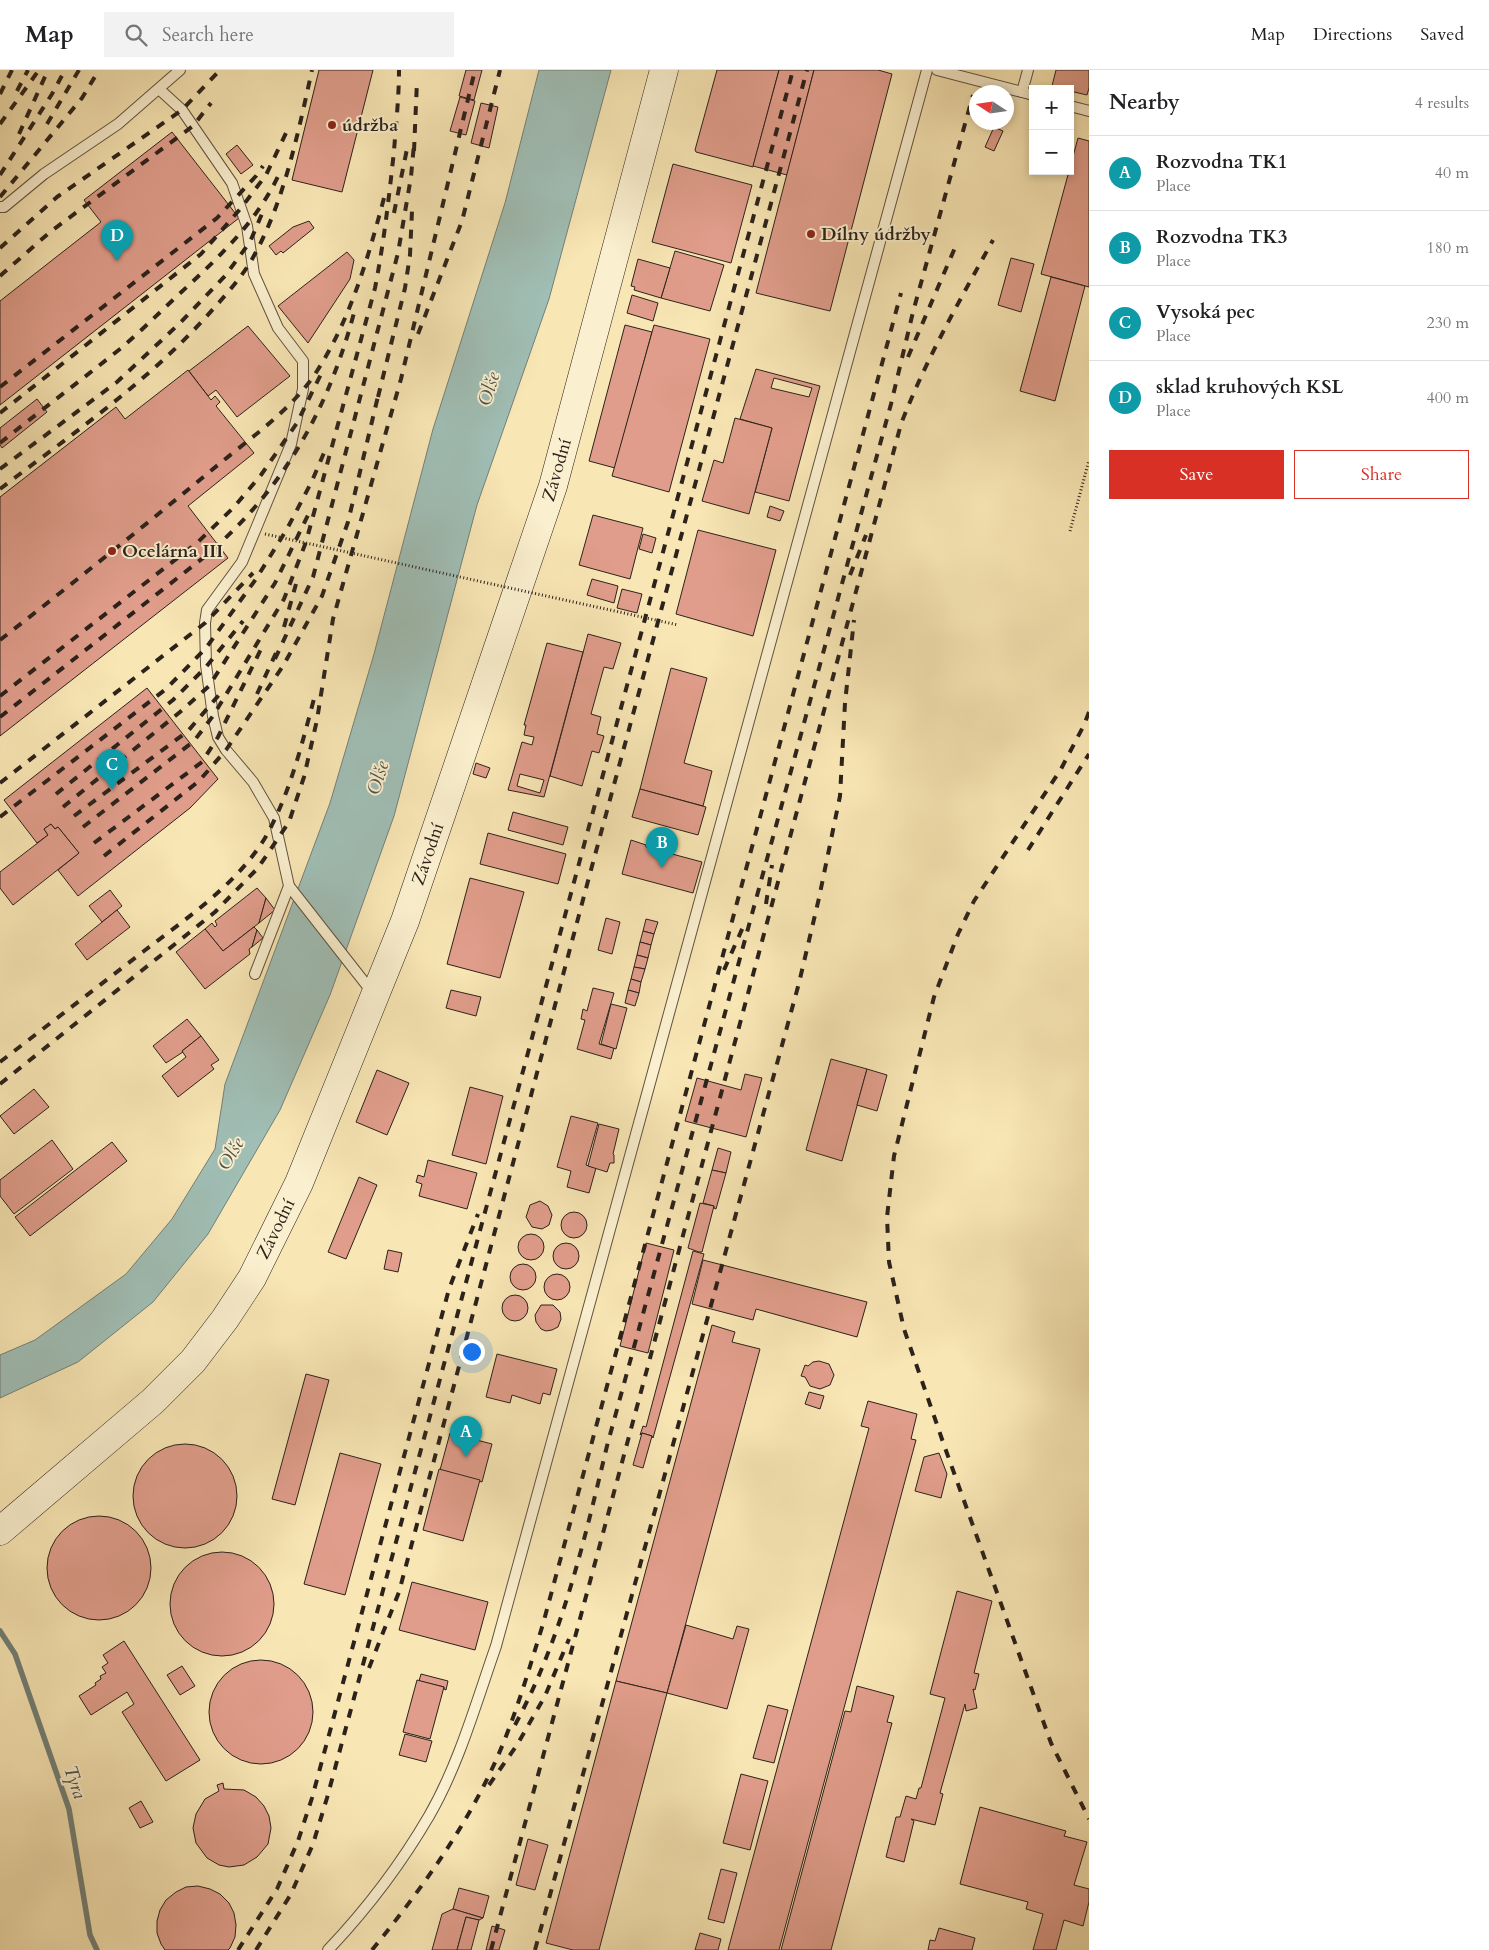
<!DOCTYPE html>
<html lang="en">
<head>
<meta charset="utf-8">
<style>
  :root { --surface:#fff; --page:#f2f2f2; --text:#202124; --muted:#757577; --line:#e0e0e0; --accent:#d93025 }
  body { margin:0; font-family:Cardo,serif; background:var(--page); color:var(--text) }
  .controls { position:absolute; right:15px; top:15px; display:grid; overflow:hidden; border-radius:0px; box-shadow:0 2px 8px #0003 }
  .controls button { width:45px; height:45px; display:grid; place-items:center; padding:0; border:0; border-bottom:1px solid var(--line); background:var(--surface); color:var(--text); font:25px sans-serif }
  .compass { position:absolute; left:969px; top:15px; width:45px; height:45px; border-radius:50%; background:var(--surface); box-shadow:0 2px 8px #0003; rotate:282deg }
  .you { position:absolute; left:471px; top:1281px; width:18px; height:18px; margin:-12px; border:4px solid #fff; border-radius:50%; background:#1a73e8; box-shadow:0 0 0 8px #1a73e833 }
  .badge { display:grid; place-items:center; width:32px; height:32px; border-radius:50%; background:var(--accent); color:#fff; font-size:16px; font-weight:700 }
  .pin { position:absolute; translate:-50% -41px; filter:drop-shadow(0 1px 2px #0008) }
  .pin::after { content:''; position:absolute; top:26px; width:18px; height:15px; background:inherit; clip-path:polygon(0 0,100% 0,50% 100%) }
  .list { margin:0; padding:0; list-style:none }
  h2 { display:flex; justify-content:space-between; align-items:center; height:65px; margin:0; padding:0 20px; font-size:21px }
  h2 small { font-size:16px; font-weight:400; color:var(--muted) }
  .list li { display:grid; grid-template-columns:32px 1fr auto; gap:15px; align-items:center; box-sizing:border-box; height:75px; padding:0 20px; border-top:1px solid var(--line) }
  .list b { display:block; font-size:19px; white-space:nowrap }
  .list p { margin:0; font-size:16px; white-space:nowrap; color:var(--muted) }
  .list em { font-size:16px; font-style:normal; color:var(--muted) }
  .actions { display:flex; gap:10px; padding:15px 20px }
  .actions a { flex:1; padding:11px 0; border:1px solid var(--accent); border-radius:0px; text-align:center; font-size:18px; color:var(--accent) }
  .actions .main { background:var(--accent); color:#fff }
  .icon { flex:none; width:28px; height:28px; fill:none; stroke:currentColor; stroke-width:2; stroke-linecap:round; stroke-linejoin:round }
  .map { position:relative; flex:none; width:1089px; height:1880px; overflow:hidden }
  header { display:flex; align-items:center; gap:30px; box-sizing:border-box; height:70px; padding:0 25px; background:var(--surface); border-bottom:1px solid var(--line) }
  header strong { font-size:24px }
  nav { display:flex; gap:28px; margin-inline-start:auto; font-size:18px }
  .search { width:350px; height:45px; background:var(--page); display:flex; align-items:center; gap:12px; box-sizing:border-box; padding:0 18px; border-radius:0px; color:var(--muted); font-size:19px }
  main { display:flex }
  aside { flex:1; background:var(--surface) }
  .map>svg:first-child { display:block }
</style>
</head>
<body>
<header>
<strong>Map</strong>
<div class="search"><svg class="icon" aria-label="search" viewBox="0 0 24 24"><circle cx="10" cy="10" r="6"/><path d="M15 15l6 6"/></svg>Search here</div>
<nav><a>Map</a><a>Directions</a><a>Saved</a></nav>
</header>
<main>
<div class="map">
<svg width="1089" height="1880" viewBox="0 0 1089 1880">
  <rect width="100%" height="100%" fill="#f8e6b4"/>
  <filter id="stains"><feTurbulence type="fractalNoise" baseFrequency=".004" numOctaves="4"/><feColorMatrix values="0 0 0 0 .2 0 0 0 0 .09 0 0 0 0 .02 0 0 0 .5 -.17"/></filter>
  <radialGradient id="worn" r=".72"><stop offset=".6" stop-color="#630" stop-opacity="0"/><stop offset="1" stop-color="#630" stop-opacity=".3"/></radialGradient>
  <polygon fill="#a0beb5" stroke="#728077" points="539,0 611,0 549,229 477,435 394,746 330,925 280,1040 208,1164 153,1232 78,1292 0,1328 0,1285 35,1270 126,1204 172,1149 215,1079 225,1014 330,733 374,584 433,359 505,133"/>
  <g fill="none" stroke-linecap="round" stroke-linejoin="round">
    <polyline stroke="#728077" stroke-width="5.5" points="0,1561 15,1584 69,1739 90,1865 97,1880"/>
  </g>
  <g fill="#e09d8b" stroke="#2c221b" fill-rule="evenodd">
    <polygon points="319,0 373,0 342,122 292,110"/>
    <polygon points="466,0 482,0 474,30 459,26"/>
    <polygon points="717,0 779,0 753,97 696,82 695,80"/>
    <polygon points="779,0 814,0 787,105 753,96"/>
    <polygon points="814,0 878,0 892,4 830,241 756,223"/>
    <polygon points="1056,0 1089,0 1089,18 1087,25 1070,21 1070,19 1052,16"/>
    <polygon points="460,27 475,31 466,65 450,61"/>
    <polygon points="481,33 498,37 489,78 471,73"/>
    <polygon points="994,57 1003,61 994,81 985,77"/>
    <polygon points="172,62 239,148 0,335 0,231 101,152 84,130"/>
    <polygon points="1078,68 1089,71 1089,217 1041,204"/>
    <polygon points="237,75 253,95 241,104 226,84"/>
    <polygon points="673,94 752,115 731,193 652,172"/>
    <polygon points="309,151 314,158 283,183 281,181 276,185 269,176 293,157"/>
    <polygon points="675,181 724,195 710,241 661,228"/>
    <polygon points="347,182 354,190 350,209 308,273 278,236"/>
    <polygon points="1011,188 1034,194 1021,242 998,235"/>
    <polygon points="638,189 670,198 661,228 634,220 635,217 631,216"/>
    <polygon points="1051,207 1085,216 1055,331 1020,321"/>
    <polygon points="632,225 658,233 653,251 627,243"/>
    <polygon points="625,255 652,262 615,398 589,391"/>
    <polygon points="654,255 710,269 669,422 612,406"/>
    <polygon points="248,256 290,306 237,347 216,320 208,326 189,301"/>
    <path d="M756,299L820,316L789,431L755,422L772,358L740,349ZM774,308L812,318L809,327L771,318Z"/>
    <polygon points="188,300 211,330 215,326 220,332 216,336 254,383 188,436 228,488 0,666 0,427 116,337 125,349"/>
    <polygon points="37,329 47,342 2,378 0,375 0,358"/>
    <polygon points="735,348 772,358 749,444 702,431 714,390 723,393"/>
    <polygon points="770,436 784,441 780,451 767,447"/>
    <polygon points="593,445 643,458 630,509 579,495"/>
    <polygon points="698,460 776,480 753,566 676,544"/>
    <polygon points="643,464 656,468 652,483 639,479"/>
    <polygon points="592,509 618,516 614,533 587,525"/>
    <polygon points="622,519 642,524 637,543 617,538"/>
    <polygon points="588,564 621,573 613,599 604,597 591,644 601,647 597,664 604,666 599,683 592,681 582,716 550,706"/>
    <path d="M547,573L583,582L544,727L508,720L522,672L532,675L534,667L524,665L526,655H524ZM520,704L544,710L540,723L517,716Z"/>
    <polygon points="671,598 707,608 684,693 712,701 703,736 640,719"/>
    <polygon points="147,618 218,709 190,738 78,826 58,800 79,783 58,757 55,759 51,754 44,759 48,765 37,773 4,730"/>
    <polygon points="476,693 490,698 486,708 473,704"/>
    <polygon points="640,719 706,737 698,765 632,747"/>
    <polygon points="513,742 568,757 563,775 508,760"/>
    <polygon points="51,754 55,759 58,757 79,783 13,835 0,818 0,802 48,765 44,759"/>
    <polygon points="488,763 566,784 558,814 480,794"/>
    <polygon points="631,770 646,775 646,777 702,792 693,823 622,804"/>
    <polygon points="470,808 524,822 500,908 447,894"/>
    <polygon points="257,818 266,828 259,853 223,881 205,859 212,853 215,857 217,855 215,851"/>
    <polygon points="110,820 122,836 102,852 89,836"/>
    <polygon points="266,828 275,840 259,853"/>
    <polygon points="117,840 130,857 87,890 75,874"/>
    <polygon points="606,848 620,852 612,884 598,880"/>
    <polygon points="646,849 658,852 654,864 643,861"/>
    <polygon points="254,857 257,860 252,877 249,879 250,884 205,919 176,882 205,859 223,881"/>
    <polygon points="257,860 263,868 252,877"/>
    <polygon points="643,861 654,864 651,875 640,872"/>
    <polygon points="640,872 651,875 648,888 637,885"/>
    <polygon points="637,885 648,888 645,899 634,897"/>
    <polygon points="634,897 645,899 641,912 631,909"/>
    <polygon points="631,909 641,912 639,923 628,920"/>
    <polygon points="593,918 614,923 599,974 614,978 611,989 577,979 585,950 581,949 583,939 587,941"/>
    <polygon points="451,920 481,927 476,946 446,938"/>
    <polygon points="628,920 639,923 635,936 625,933"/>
    <polygon points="611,934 627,938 616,979 601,974"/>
    <polygon points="187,949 201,966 182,981 183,982 166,993 153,976"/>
    <polygon points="201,966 219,990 211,995 214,999 178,1027 162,1006 186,987 182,981"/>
    <polygon points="831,989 867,999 842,1091 806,1080"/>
    <polygon points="867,999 887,1005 877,1041 857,1035"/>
    <polygon points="377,1000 409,1013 387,1065 356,1052"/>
    <polygon points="745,1004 762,1008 746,1067 685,1051 697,1008 741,1020"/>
    <polygon points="470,1017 503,1026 486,1094 452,1085"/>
    <polygon points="34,1019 49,1037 14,1064 0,1046"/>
    <polygon points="571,1046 598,1053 586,1095 596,1098 589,1123 567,1117 571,1101 557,1097"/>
    <polygon points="599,1054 619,1059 613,1084 614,1085 614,1093 610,1093 607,1102 588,1096"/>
    <polygon points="52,1070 73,1099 14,1144 0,1126 0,1110"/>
    <polygon points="112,1072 127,1091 30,1166 15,1147"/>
    <polygon points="718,1078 731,1082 726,1103 712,1100"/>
    <polygon points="428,1090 477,1103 467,1139 419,1126 422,1114 416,1112 418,1105 424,1107"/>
    <polygon points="712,1100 726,1103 716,1139 714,1138 714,1136 703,1133"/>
    <polygon points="359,1107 377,1115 346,1189 328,1182"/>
    <polygon points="540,1131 548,1136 552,1145 549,1155 542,1159 532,1157 526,1147 530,1135"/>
    <polygon points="700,1133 714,1136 702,1182 699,1182 688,1178"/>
    <circle cx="574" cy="1155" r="13"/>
    <circle cx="531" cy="1177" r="13"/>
    <polygon points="646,1173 674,1180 648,1283 620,1276"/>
    <circle cx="566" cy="1186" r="13"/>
    <polygon points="388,1180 402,1183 398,1202 384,1199"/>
    <polygon points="693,1181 704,1184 653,1368 652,1366 642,1363 640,1365 643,1356 646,1357"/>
    <polygon points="703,1190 867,1232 857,1267 756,1239 753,1250 692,1234"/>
    <circle cx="523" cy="1207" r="13"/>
    <circle cx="557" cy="1217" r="13"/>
    <circle cx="515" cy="1238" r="13"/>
    <polygon points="541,1235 553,1235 560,1242 561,1249 558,1257 552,1260 546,1261 541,1259 536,1252 535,1245"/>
    <polygon points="712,1255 735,1262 732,1272 760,1279 667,1623 616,1611"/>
    <polygon points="497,1284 557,1299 550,1325 543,1323 540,1334 512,1325 510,1333 486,1327"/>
    <polygon points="819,1291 829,1294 834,1305 830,1315 820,1319 810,1316 805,1307 801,1306 805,1295 808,1296 813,1292"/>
    <polygon points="306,1304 329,1310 295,1435 272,1429"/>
    <polygon points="809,1322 824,1326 820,1339 805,1334"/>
    <polygon points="868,1331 917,1344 911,1369 916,1370 779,1880 728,1880 869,1358 861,1356"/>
    <polygon points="450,1363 492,1374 482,1412 440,1400"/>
    <polygon points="642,1363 652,1366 643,1398 633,1395"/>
    <circle cx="185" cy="1426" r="52"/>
    <polygon points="340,1383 381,1394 345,1525 304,1514"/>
    <polygon points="939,1383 947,1404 941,1428 915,1421 924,1387"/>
    <polygon points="439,1399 480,1410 463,1471 423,1460"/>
    <circle cx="99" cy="1498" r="52"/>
    <circle cx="222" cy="1534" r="52"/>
    <polygon points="412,1512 488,1532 475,1580 399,1560"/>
    <polygon points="957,1521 992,1531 974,1603 979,1604 975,1620 973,1619 977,1638 966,1641 965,1634 940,1723 943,1724 935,1755 911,1749 914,1751 904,1792 886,1787 896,1747 900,1747 906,1726 916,1729 919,1718 921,1718 945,1628 930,1624"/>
    <polygon points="686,1555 733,1569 737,1556 749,1559 727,1639 667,1623"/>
    <polygon points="124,1571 200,1690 166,1711 122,1642 134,1634 127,1622 91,1645 79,1626 96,1615 95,1613 101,1609 100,1606 106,1603 102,1597 108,1593 103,1585"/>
    <circle cx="261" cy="1642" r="52"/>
    <polygon points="182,1596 195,1616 180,1625 167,1605"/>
    <polygon points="421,1604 448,1611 446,1620 444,1619 444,1617 419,1611"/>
    <polygon points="417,1610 444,1617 430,1669 403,1662"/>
    <polygon points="616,1611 667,1623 599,1880 573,1880 546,1873"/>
    <polygon points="857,1616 894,1626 887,1652 892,1653 831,1880 781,1880 845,1641 851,1642"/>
    <polygon points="768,1635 788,1640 774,1693 753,1688"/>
    <polygon points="405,1664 432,1671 426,1692 399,1685"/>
    <polygon points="741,1704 768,1711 750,1780 723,1773"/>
    <polygon points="223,1713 224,1719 244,1720 256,1727 264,1736 269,1746 271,1758 268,1774 257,1787 244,1795 229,1797 219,1795 207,1788 196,1773 193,1758 196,1744 205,1729 219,1721 217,1715"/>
    <polygon points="141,1731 153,1752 140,1758 129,1738"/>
    <polygon points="980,1737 1066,1761 1064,1766 1087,1772 1074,1815 1089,1819 1089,1832 1083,1856 1064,1850 1056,1880 1033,1880 1043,1844 1026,1839 1028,1832 960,1814"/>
    <polygon points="528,1769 548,1775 535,1820 516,1815"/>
    <polygon points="721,1799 737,1803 724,1853 708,1849"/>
    <polygon points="198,1816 210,1819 220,1824 229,1833 234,1843 236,1855 235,1867 230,1878 228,1880 165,1880 161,1874 157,1863 157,1851 160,1840 166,1830 176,1822 186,1817"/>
    <polygon points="459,1818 489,1826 483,1848 453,1839"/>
    <polygon points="453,1839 483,1848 479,1850 466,1847 457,1880 432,1880 442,1844"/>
    <polygon points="466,1847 479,1850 471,1880 457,1880"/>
    <polygon points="492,1856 505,1860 499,1880 486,1880"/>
    <polygon points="939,1858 975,1868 972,1880 928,1880 930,1870 935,1871"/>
    <polygon points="700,1863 721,1869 718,1880 695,1880"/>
  </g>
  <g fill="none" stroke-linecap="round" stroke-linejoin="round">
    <g stroke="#5f5341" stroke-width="12">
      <g id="lane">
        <polyline points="937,0 1022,22 1028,0"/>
        <polyline points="159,19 182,40 232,113 247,156 254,204 278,258 303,291 303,319 291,374 242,492 207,540 205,553 206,595 213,646 218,667 226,680 253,712 274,748 289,816 255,904"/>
        <polyline points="1022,22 1033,25"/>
        <polyline points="1070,36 1089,41"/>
        <polyline points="0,137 4,137 44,104 118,54 180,0"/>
        <polyline points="289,816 372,922"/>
        <path d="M328,1880C366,1840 401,1794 429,1746C459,1694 476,1633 496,1576L927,0"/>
      </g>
    </g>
    <g stroke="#2c221b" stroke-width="29">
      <polyline id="secondary" points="0,1461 153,1331 193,1291 225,1249 252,1208 299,1113 405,851 553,416 664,0"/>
    </g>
    <polyline stroke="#2c221b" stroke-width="3" stroke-dasharray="1 2.5" stroke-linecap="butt" points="1070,461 1089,390"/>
    <use href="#lane" stroke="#faefce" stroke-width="10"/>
    <use href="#secondary" stroke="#faefce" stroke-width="28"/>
    <g stroke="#2c221b" stroke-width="4" stroke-dasharray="9 9" stroke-linecap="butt">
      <polyline points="17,21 28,0"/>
      <polyline points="0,24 12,0"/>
      <polyline points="0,54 39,0"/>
      <polyline points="47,54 79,0"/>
      <polyline points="19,64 48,0"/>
      <polyline points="414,81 417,11"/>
      <polyline points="0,105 52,24 65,0"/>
      <polyline points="0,127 82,28 99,0"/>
      <polyline points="394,143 408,74"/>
      <polyline points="0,178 57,127 182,40 219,1"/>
      <polyline points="0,206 50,162 193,56 211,33"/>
      <polyline points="418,264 462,151 500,0"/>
      <polyline points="908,287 957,173"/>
      <polyline points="0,317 217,148 256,106 263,96"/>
      <polyline points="378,327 405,218 410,185 412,141"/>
      <polyline points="0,343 201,184 241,138 266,105 286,63"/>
      <path d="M0,373C40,341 80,311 120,279C139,263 157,245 176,227C217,189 258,152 281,100"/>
      <polyline points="0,399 117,312 180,253 225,206 250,172 264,139"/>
      <path d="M0,419C71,365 146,313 206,247C222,229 239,211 251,191C284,134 298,63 312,0"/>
      <polyline points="850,505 866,465"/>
      <polyline points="284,557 296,514"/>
      <path d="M0,570C72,514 143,457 213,399C249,369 292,340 317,301C351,248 368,188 384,128"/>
      <polyline points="275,589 313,507 398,183 411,107 414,74"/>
      <polyline points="257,624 276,583"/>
      <polyline points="0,626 198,472 234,437 261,405 297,353 324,298"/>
      <polyline points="1089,642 1084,655 1061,699 974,831 958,864 934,927 894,1086 887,1147 889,1192 904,1259 944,1375 1051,1673 1089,1749"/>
      <path d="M0,647L203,488C283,421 329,339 355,239"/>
      <polyline points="0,713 205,553 253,503"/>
      <polyline points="56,724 173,630 206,597 243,551"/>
      <polyline points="63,737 180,642 209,616 275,513 309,443"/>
      <polyline points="74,746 188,661 224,619"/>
      <polyline points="0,747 166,619 206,578 256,509 287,459 312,411 326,378"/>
      <path d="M83,757L194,671L213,646L284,529L306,472L375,218C384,172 389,127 394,81C396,54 399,27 399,0"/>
      <polyline points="94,773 202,692 218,667 263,575"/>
      <polyline points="1028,780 1089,684"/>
      <polyline points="104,786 199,711 226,680 283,596 322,526 348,452 379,322"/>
      <polyline points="766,834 772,795"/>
      <polyline points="724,900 743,857"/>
      <path d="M0,992C48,955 96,918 144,881C187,848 236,815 265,768C290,724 302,674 315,625"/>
      <polyline points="0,1014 215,842 258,798 289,752 304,707 317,650 333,549 401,309 475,0"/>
      <polyline points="369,1598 399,1522 588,811 807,0"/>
      <path d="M515,1655C562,1568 584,1472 607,1376L891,334L913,242L973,25"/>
      <polyline points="489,1715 517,1675 545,1626 569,1569"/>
      <polyline points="238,1880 277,1819 298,1771 312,1728 449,1219 478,1144"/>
      <polyline points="256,1880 291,1824 313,1774 327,1728 793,0"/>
      <path d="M372,1880C420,1821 466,1758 497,1688C516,1645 529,1599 543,1554L901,223"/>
      <path d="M491,1880L901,354C926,289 960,230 993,170"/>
      <polyline points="535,1880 799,913 819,828 840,726 845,633 854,550"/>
    </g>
    <polyline stroke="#2c221b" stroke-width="3" stroke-dasharray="1 2.5" stroke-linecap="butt" points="265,464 678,555"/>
  </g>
  <g fill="#8f2418" stroke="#faefce" stroke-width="2">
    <circle cx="332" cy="55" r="5"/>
    <circle cx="811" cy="164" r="5"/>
    <circle cx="112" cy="481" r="5"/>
  </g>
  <g text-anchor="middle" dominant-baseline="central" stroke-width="4" stroke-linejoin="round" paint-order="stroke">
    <g font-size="18" font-weight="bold" fill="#2c221b" stroke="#faefce" text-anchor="start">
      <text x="342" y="55">údržba</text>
      <text x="821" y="164">Dílny údržby</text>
      <text x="122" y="481">Ocelárna III</text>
    </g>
    <g font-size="18" fill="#2c221b" stroke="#faefce">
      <text transform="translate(557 400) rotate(-74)">Závodní</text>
      <text transform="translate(428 784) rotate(-71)">Závodní</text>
      <text transform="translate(276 1159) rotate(-64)">Závodní</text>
    </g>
    <g font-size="19" font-style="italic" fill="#4f5149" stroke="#faefce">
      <text transform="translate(489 319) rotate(-74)">Olše</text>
      <text transform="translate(378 708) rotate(-74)">Olše</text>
      <text transform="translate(231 1084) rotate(-61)">Olše</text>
      <text transform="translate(75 1712) rotate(71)">Tyra</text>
    </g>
  </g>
  <rect width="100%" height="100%" filter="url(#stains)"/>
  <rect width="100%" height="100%" fill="url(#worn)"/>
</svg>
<div class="controls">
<button>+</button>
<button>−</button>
</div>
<svg class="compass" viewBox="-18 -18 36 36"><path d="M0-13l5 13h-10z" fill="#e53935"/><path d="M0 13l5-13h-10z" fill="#757577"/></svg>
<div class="you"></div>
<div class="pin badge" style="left:466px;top:1387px;background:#0f9aa8">A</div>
<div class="pin badge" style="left:662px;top:798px;background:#0f9aa8">B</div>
<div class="pin badge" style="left:112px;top:720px;background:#0f9aa8">C</div>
<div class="pin badge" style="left:117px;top:191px;background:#0f9aa8">D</div>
</div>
<aside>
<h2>Nearby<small>4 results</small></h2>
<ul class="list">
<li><span class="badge" style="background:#0f9aa8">A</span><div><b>Rozvodna TK1</b><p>Place</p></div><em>40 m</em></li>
<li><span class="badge" style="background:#0f9aa8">B</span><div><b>Rozvodna TK3</b><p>Place</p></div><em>180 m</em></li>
<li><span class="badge" style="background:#0f9aa8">C</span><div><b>Vysoká pec</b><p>Place</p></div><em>230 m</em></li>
<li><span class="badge" style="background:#0f9aa8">D</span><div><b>sklad kruhových KSL</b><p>Place</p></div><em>400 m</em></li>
</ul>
<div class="actions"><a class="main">Save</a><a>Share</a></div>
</aside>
</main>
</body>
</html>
